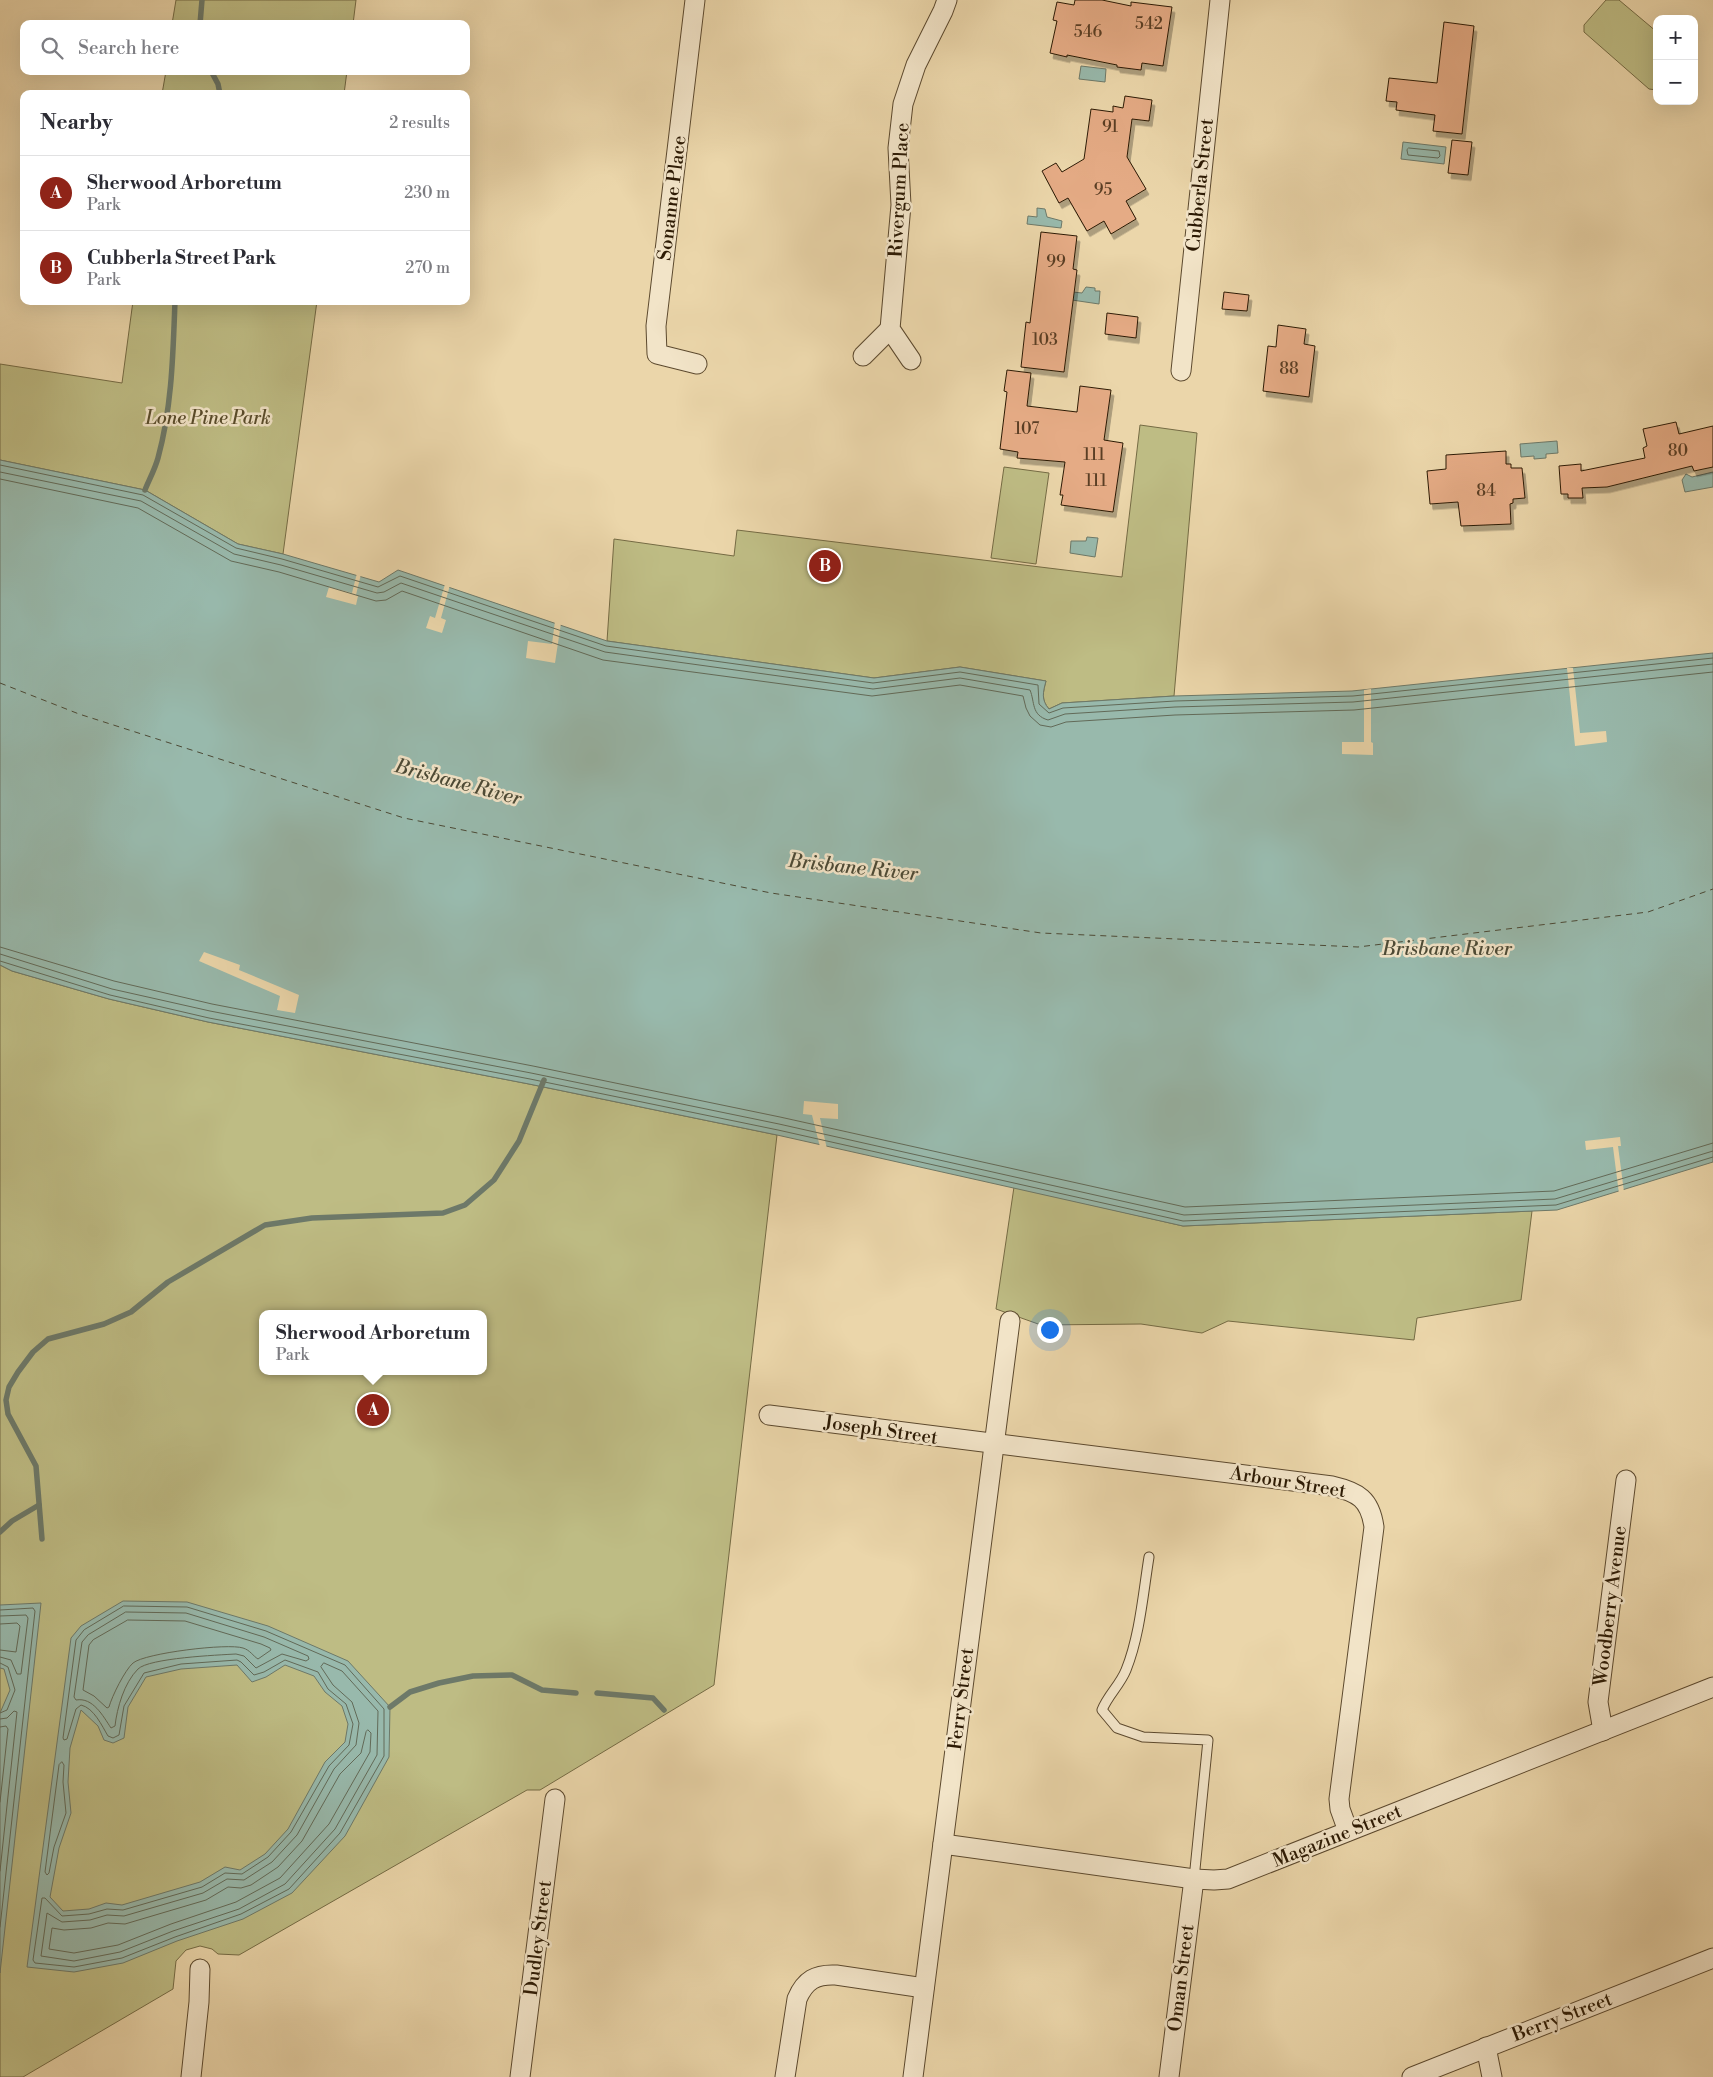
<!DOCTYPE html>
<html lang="en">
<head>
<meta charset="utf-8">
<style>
  :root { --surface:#fff; --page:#f7f7f7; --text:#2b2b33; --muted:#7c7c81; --line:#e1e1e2; --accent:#8f2418 }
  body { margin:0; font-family:"Libre Bodoni",serif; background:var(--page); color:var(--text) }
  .controls { position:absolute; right:15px; top:15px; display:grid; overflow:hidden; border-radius:10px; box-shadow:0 5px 20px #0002 }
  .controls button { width:45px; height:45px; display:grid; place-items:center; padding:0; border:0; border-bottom:1px solid var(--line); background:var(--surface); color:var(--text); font:25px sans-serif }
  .you { position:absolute; left:1049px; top:1329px; width:18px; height:18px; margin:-12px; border:4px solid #fff; border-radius:50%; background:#1a73e8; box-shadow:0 0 0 8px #1a73e833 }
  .badge { display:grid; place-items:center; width:32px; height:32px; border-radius:50%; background:var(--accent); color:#fff; font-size:16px; font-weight:700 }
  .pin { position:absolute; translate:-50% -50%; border:2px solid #fff; box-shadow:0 1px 5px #0006 }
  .popup { position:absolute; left:259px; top:1310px; width:228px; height:65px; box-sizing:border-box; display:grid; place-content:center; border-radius:10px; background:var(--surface); filter:drop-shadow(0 1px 4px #0005); font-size:16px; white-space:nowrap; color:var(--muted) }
  .popup b { font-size:19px; color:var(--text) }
  .popup::after { content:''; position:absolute; left:50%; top:100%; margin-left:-10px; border:10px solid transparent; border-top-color:var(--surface) }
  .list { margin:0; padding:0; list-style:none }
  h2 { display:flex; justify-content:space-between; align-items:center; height:65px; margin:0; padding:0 20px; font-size:21px }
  h2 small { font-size:16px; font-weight:400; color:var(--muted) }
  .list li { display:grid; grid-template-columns:32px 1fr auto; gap:15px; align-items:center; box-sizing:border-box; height:75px; padding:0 20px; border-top:1px solid var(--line) }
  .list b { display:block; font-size:19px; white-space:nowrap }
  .list p { margin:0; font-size:16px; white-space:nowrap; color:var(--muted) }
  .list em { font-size:16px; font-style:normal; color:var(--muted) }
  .icon { flex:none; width:28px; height:28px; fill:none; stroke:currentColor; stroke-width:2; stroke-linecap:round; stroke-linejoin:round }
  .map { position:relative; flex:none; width:1713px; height:2077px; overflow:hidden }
  .search { position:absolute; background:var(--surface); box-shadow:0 5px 20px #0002; left:20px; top:20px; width:450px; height:55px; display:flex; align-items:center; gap:12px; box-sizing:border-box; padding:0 18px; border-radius:10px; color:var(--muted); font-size:19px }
  .panel { position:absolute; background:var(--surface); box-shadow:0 5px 20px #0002; left:20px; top:90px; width:450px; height:215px; border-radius:10px }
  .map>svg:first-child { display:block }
</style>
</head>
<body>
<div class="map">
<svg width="1713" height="2077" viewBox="0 0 1713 2077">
  <defs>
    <filter id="shadow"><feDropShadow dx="3" dy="5.5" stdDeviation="0" flood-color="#0004"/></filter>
  </defs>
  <rect width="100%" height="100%" fill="#ebd6aa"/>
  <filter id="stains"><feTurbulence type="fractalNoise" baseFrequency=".004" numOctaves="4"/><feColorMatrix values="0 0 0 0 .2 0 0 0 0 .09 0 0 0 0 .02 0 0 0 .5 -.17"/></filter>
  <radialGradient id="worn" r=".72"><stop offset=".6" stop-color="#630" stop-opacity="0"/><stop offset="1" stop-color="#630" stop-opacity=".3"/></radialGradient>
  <g fill="#bebc84" stroke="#756b44" fill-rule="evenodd">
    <polygon points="176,0 356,0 353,24 172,24"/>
    <polygon points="1606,0 1619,0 1657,32 1657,90 1649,89 1584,32 1584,25"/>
    <polygon points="166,71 347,71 344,94 162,94"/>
    <polygon points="133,301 317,301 283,554 238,544 145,490 0,460 0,364 122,383"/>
    <path d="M1140,425L1197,433L1174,696L1062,703L1049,709C1041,700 1043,692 1046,681L960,667L874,678L607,641L614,539L734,556L737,530L1122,577Z"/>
    <polygon points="1004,467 1049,473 1036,564 991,558"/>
    <path d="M0,965L12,971L109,999L208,1022L529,1084L777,1135L714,1685L540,1790H527L239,1955L218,1954L212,1949L200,1946L186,1950L176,1961L173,1989L23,2077H0ZM263,1314H483V1371H263Z"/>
    <polygon points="1014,1187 1183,1226 1532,1211 1521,1300 1417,1318 1414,1340 1228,1321 1202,1333 1141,1324 1041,1325 996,1309"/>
  </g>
  <g fill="#98b9ac" stroke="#6d7969" fill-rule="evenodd">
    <polygon points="1081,66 1106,69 1105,82 1079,79"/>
    <polygon points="1403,142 1446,147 1444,164 1401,159"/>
    <polygon points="1037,208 1045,209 1047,217 1062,221 1061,228 1027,224 1028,216 1037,217"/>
    <polygon points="1086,287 1095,288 1095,291 1100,291 1099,304 1072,300 1073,292 1082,293"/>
    <polygon points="1557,441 1558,453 1546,454 1546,458 1534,459 1534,456 1521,457 1520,444"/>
    <path d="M0,460L145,490L238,544L283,554L379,582L398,570L607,641L874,678L960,667L1046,681C1043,692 1041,700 1049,709L1062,703L1174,696L1352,691L1713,653V1162L1557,1210L1183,1226L777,1135L529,1084L208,1022L109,999L12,971L0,965Z"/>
    <polygon points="1713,472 1713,487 1685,492 1682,480 1686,474 1692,477"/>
    <polygon points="1087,537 1098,538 1095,557 1070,553 1071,541 1086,541"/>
    <path d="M123,1601L187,1602L268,1626L348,1661L390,1707L389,1757L345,1836L292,1893L243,1919L177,1941L123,1963L74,1972L27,1967L71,1638L81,1626ZM237,1665L252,1682L266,1677L285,1665L314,1676L325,1692L342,1706L348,1724L345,1742L325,1762L288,1829L265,1854L240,1870L225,1867L200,1882L122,1905L106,1903L89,1909L63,1911L50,1897L59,1848L71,1813L68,1782L70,1748L81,1710L98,1726L104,1740L113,1743L124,1738L128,1707L146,1677L181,1669Z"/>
    <polygon points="41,1603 0,1973 0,1713 10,1690 4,1669 0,1668 0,1605"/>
  </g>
  <g fill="#ebd6aa">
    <polygon points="357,573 361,574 356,595 358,596 356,605 326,597 329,587 352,593"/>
    <polygon points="445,584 450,585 441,618 446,620 442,633 426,628 430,616 435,618"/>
    <polygon points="555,621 561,623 555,663 526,658 528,641 552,644"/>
    <polygon points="1567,668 1573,668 1580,733 1606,731 1607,742 1575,746"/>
    <polygon points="1371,689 1371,742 1373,743 1373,755 1342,754 1342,742 1364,742 1364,690"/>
    <polygon points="204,952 240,965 239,970 299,995 295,1013 277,1010 280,996 199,961"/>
    <polygon points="804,1101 838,1104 838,1119 820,1118 827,1149 820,1147 812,1115 803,1114"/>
    <polygon points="1620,1137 1621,1146 1618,1146 1624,1192 1619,1194 1613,1147 1586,1150 1585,1141"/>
  </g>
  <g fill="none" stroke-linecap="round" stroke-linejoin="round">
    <g stroke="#626a58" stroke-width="1">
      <polygon points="1409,148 1439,151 1440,156 1438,158 1408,155 1407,150"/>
      <polyline points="0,465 143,495 236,548 282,559 378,587 400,576 606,646 873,683 960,672 1038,685 1039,704 1049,713 1063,708 1175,701 1353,696 1713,658"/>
      <path d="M0,472L141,501L234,554L281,565L377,593L384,592L401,583L605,652L873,689L960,678L1030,690C1035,702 1031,715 1048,720L1065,714L1175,707L1353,702L1713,664"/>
      <polyline points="0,479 138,508 231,561 279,572 376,601 386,600 402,591 603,660 872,696 960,685 1023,696 1026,708 1030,716 1040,725 1051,727 1066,722 1175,715 1354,710 1713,672"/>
      <polyline points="0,947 114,981 212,1004 533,1066 780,1117 1185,1207 1554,1191 1713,1143"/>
      <polyline points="0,954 112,989 210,1011 531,1073 779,1124 1184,1215 1555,1199 1713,1151"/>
      <polyline points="0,961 110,995 209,1018 530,1079 778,1130 1183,1221 1556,1205 1713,1157"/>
      <path d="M124,1606L187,1607L266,1631L345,1665L384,1709V1756L340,1833L289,1889L241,1914L175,1937L122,1958L74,1967L35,1963L33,1960L42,1898H45L62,1916L89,1914L107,1909L123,1910L202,1887L225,1873L242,1874L268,1857L291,1832L329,1766L349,1745L353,1724L346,1704L328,1689L318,1672L285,1660L264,1672L254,1675L241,1662L237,1660L181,1664L144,1673L124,1706L119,1735L113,1738L108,1736C102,1726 94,1708 81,1705L76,1709L67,1739L64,1740L63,1738L76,1640L84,1630Z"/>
      <polyline points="0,1610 33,1608 35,1611 0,1927"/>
      <path d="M126,1612L186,1613L264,1637L308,1656L309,1659L306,1661L282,1654L256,1668L244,1656L236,1654C218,1655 149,1658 138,1669C124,1683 117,1708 115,1726L111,1728C103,1716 93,1697 76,1700L74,1697L82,1642L88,1635Z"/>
      <polyline points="0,1616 26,1615 28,1618 21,1674 17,1674 11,1660 0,1657"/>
      <path d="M128,1620L185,1621L261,1644L270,1648L271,1650L258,1659C253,1656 250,1650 243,1648C228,1643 145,1653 133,1663C125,1670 112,1696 109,1707L107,1708L94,1696L83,1690L89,1645L93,1640Z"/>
      <polyline points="0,1624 17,1623 20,1626 16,1652 0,1650"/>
      <polyline points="0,1663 8,1667 15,1690 7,1710 0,1713"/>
      <polygon points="324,1663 342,1671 378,1711 377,1755 335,1829 285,1884 239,1909 173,1931 120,1952 74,1961 41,1956 47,1913 62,1922 90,1920 107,1915 124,1916 203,1893 227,1879 244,1880 272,1862 297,1835 334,1769 356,1745 359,1723 352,1702 333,1685 321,1667"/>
      <polyline points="0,1719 7,1718 14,1711 17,1712 0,1871"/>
      <polyline points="0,1727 6,1726 8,1729 0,1802"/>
      <polygon points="368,1730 371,1733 370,1752 329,1824 280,1878 236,1902 171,1924 118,1945 74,1953 49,1949 52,1928 64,1930 91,1928 108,1923 125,1924 206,1900 228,1887 241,1888 251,1885 278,1867 302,1841 340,1774 361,1753 366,1732"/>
      <polygon points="62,1762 64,1765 63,1782 66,1813 54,1847 49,1873 47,1875 45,1872 59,1765"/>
    </g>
    <g stroke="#6d7969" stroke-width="5.5">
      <polyline points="200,24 202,0"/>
      <polyline points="211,71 218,84 220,94"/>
      <path d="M145,490C149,480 155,469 158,458C172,407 173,354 175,301"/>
      <polyline points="0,1532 12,1521 39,1505"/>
      <polyline points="42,1539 36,1466 8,1414 6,1400 9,1387 18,1372 33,1352 48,1339 104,1324 131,1312 168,1282 265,1225 312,1218 443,1213 465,1205 494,1180 519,1141 544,1080"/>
      <polyline points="597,1693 653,1698 664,1710"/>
      <polyline points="390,1707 410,1692 439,1683 473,1676 512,1675 542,1690 576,1693"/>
    </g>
    <polyline stroke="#4c4a36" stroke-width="1" stroke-dasharray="6 5" stroke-linecap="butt" points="0,683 79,714 404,818 771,893 1041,933 1358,947 1648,912 1713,889"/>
  </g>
  <g fill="#e5ab85" stroke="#2c1a04" filter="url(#shadow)">
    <polygon points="1075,0 1102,0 1131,6 1131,2 1172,7 1163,66 1142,63 1141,70 1117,67 1117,65 1067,55 1067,57 1050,53 1057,21 1053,20 1057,2 1074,5"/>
    <polygon points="1444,22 1474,26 1462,134 1433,131 1435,115 1396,110 1397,102 1386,101 1389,78 1437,83"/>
    <polygon points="1125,96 1152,100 1149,121 1132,119 1127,157 1146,189 1126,201 1136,219 1111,234 1104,221 1087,231 1068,198 1059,203 1042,171 1056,163 1062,172 1084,159 1091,109 1113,112 1113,106 1123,108"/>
    <polygon points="1452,140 1472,142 1468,175 1448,173"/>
    <polygon points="1041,232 1077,236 1073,269 1077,270 1064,372 1021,367 1026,322 1030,323"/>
    <polygon points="1224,292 1249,295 1247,311 1222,309"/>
    <polygon points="1107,313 1138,317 1136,338 1105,334"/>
    <polygon points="1278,325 1306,329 1304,344 1315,346 1309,397 1263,391 1268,346 1276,347"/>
    <polygon points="1007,370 1031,373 1027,406 1077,412 1080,386 1111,390 1104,440 1123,443 1113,512 1061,505 1063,495 1060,495 1065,462 1017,458 1018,452 1000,449 1007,392 1004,391"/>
    <polygon points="1676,422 1679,434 1713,426 1713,467 1694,471 1692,466 1607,487 1582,488 1583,498 1568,498 1568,494 1561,494 1559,466 1581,464 1581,471 1645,458 1643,448 1647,446 1643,429"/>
    <polygon points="1506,451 1506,464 1511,464 1511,468 1522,468 1525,498 1513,499 1513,503 1510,504 1511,524 1461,526 1458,502 1430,504 1427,471 1446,469 1446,455"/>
  </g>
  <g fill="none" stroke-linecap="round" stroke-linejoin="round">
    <g stroke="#5c492e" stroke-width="11">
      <path id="service" d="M1149,1557C1143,1594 1140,1635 1126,1670C1120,1685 1108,1695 1102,1710L1117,1728L1143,1737L1208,1740L1194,1879"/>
    </g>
    <g stroke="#5c492e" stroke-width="21">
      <g id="minor">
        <polyline points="695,0 656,326 657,354 697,364"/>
        <polyline points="863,356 890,329"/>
        <polyline points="911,360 890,329 901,205 898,148 903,104 916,65 943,11 947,0"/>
        <polyline points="1181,371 1220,0"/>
        <path d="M769,1415L1332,1486C1358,1492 1370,1499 1374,1527L1339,1799L1340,1809L1348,1831"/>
        <polyline points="1603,1731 1598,1702 1626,1480"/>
        <polyline points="943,1844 1194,1879 1214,1880 1228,1879 1713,1687"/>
        <polyline points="1486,2047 1492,2077"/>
        <polyline points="191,2077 199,2002 200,1969"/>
        <polyline points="520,2077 555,1799"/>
        <path d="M785,2077L797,1999C805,1980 816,1974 836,1975L924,1988"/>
        <polyline points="913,2077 1010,1321"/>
        <polyline points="1169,2077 1194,1879"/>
        <polyline points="1412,2077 1713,1958"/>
      </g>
    </g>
    <use href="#service" stroke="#f2e4c8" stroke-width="9"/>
    <use href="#minor" stroke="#f2e4c8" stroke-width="19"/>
  </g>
  <g text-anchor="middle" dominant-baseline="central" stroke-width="5" stroke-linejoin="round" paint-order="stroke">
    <g font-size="16" fill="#5a3e24">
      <text x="1149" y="24">542</text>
      <text x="1088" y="32">546</text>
      <text x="1110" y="127">91</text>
      <text x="1103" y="190">95</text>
      <text x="1056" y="262">99</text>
      <text x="1045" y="340">103</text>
      <text x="1289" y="369">88</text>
      <text x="1027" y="429">107</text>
      <text x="1678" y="451">80</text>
      <text x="1094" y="455">111</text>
      <text x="1096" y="481">111</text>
      <text x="1486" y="491">84</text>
    </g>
    <g font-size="19" fill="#2c1a04" stroke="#f2e4c8">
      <text transform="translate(1200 185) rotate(-84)">Cubberla Street</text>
      <text transform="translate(899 190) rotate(-87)">Rivergum Place</text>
      <text transform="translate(672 198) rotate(-83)">Sonanne Place</text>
      <text transform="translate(881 1430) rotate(8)">Joseph Street</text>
      <text transform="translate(1288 1482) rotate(9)">Arbour Street</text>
      <text transform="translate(1610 1606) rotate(-83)">Woodberry Avenue</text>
      <text transform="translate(961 1699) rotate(-83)">Ferry Street</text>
      <text transform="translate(1337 1836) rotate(-22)">Magazine Street</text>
      <text transform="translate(538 1938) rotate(-83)">Dudley Street</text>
      <text transform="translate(1181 1978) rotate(-83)">Oman Street</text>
      <text transform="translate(1562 2017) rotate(-21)">Berry Street</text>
    </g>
    <g font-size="19" font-style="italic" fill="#584b2a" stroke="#f2e4c8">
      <text x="208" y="418">Lone Pine Park</text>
    </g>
    <g font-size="20" font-style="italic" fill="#4c4a36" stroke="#f2e4c8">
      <text transform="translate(458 783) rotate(15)">Brisbane River</text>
      <text transform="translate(853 868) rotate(6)">Brisbane River</text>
      <text x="1447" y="949">Brisbane River</text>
    </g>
  </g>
  <rect width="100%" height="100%" filter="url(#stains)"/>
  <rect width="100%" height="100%" fill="url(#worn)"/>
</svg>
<div class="controls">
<button>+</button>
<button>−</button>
</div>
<div class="you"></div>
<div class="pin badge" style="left:373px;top:1410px">A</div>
<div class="popup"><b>Sherwood Arboretum</b>Park</div>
<div class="pin badge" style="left:825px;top:566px">B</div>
<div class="search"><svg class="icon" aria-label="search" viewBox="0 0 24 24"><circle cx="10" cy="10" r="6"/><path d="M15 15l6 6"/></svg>Search here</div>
<section class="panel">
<h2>Nearby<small>2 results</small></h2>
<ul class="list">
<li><span class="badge">A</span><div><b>Sherwood Arboretum</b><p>Park</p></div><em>230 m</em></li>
<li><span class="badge">B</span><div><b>Cubberla Street Park</b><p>Park</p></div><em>270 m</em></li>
</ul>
</section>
</div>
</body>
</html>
